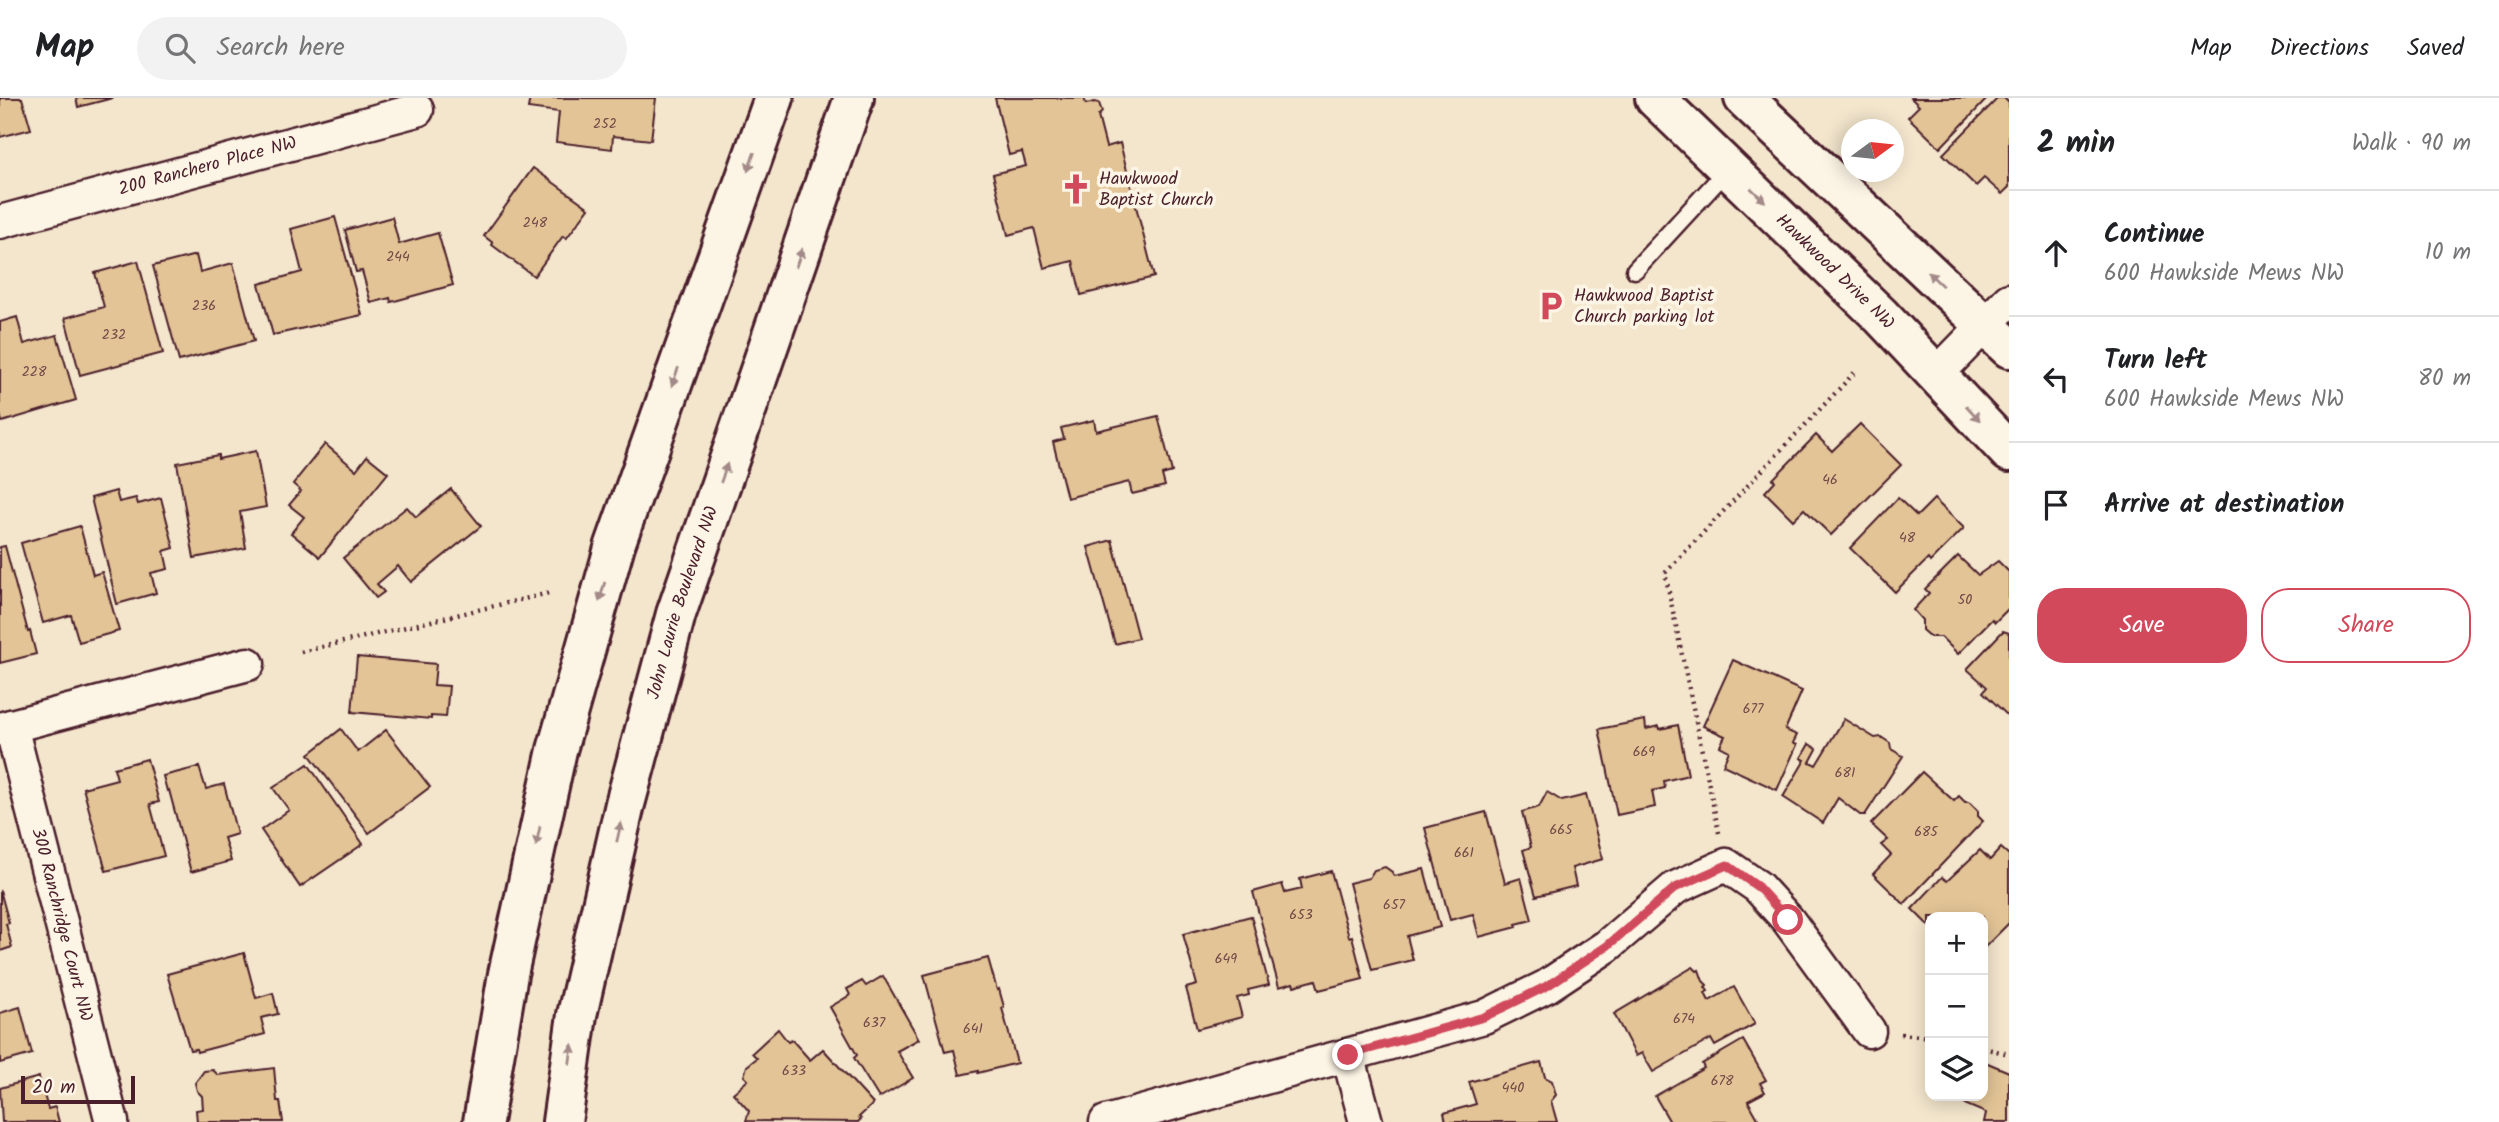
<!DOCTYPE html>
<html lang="en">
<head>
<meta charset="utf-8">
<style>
  :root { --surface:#fff; --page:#f2f2f2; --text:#202124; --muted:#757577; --line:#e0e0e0; --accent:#d1495b }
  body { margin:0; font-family:Kalam,sans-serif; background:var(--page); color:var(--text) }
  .controls { position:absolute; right:21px; bottom:21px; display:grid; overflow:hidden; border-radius:14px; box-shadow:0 4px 18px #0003 }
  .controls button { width:63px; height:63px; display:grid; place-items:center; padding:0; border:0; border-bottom:2px solid var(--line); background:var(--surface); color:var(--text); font:35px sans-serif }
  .compass { position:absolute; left:1841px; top:21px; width:63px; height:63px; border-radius:50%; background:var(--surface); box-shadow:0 4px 18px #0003; rotate:75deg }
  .scale { position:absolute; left:21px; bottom:18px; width:114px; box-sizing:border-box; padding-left:7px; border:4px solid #4a1f2b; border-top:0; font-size:19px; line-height:24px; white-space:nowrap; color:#4a1f2b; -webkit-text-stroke:5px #fcf5e5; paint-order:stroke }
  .stop { position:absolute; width:21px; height:21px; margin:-16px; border:5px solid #d1495b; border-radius:50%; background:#fff }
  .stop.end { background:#d1495b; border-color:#fff; box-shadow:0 2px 7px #0008 }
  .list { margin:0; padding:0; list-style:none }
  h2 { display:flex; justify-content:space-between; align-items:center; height:91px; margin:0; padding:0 28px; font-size:30px }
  h2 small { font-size:23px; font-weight:400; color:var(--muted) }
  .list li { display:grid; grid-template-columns:46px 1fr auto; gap:21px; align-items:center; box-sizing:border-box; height:126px; padding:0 28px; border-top:2px solid var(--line) }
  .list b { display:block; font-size:26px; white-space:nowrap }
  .list p { margin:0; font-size:23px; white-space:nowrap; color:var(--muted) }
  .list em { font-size:23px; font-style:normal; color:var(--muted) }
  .actions { display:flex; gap:14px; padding:21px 28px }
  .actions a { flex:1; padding:16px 0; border:2px solid var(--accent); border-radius:28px; text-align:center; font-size:24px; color:var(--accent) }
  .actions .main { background:var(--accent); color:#fff }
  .icon { flex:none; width:38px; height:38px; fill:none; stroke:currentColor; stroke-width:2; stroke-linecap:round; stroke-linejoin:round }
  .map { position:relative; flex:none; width:2009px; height:1024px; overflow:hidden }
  header { display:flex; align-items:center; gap:42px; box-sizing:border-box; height:98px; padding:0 35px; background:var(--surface); border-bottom:2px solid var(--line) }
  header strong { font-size:33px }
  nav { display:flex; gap:38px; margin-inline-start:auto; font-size:24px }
  .search { width:490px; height:63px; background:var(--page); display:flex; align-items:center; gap:18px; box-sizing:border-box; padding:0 24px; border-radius:38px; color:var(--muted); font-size:26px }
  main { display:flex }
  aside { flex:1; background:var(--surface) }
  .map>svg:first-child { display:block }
</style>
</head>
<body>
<header>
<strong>Map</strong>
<div class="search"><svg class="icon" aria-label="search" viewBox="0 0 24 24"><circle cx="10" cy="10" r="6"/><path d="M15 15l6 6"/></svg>Search here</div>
<nav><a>Map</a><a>Directions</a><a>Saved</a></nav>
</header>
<main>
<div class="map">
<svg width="2009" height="1024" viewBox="0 0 2009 1024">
  <rect width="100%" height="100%" fill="#f4e6cd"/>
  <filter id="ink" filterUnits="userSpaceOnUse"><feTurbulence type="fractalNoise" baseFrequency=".0143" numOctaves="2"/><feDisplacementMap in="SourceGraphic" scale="14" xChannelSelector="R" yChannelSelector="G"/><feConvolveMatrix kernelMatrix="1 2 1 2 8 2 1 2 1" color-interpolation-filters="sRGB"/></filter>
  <g filter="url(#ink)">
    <g fill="#e2c496" stroke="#4a1f2b" stroke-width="2">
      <polygon points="0,0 22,0 31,31 0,39"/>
      <polygon points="76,0 113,0 78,9"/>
      <polygon points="530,0 656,0 651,42 613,38 612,51 556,44 559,14 528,10"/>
      <polygon points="995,0 1084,0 1086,6 1095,4 1099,5 1102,14 1098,18 1106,49 1120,45 1154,179 1081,197 1073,163 1044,170 1034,130 1008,137 993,76 1026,68 1022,54 1009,57"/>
      <polygon points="1911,0 1988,0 1940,50 1908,19 1919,8"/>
      <polygon points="1998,0 2004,0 2009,5 2009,89 2002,96 1984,80 1976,88 1943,56"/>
      <polygon points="533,70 589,110 566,141 563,138 534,178 492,147 493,145 484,138"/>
      <polygon points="335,119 362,217 273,237 259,186 302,174 291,131"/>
      <polygon points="392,119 399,146 438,135 453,187 391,204 390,200 371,205 362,173 356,174 345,132"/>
      <polygon points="196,157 200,174 233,165 254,243 179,263 153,168"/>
      <polygon points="138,163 163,255 80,277 65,220 104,209 95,175"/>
      <polygon points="17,219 24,246 57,237 76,302 2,324 0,316 0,224"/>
      <polygon points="1158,318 1172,374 1162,377 1165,388 1132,396 1129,384 1067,400 1053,344 1064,341 1061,330 1094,322 1096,333"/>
      <polygon points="1860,326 1901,367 1831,437 1804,411 1793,422 1765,394 1775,383 1773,381 1816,337 1832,353"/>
      <polygon points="325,346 356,372 367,358 388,375 320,459 291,435 304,419 289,407 301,393 293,386"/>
      <polygon points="256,353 266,409 240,414 246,450 194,460 177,365 218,357 218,361"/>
      <polygon points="451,391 481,428 411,484 398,468 377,486 384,494 376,500 343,460 407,409 416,419"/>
      <polygon points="116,393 119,404 136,400 138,406 161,400 174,450 164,453 168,471 151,475 156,495 117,506 91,400"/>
      <polygon points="1898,400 1917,418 1934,401 1964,430 1930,464 1928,461 1895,494 1850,450"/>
      <polygon points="80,428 93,477 102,474 119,533 79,544 71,517 43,525 21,445"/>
      <polygon points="1112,442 1138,540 1115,546 1088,449"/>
      <polygon points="5,448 28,534 30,533 36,556 0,565 0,449"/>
      <polygon points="1958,458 1978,477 1998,463 2009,474 2009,510 1995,524 1992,521 1958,556 1941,539 1930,539 1922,532 1922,522 1913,512 1929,495 1925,491"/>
      <polygon points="2003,533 2009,535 2009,619 1983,594 1987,589 1967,571"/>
      <polygon points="357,559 436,566 434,587 449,588 446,619 431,618 431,621 352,614"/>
      <polygon points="1733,562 1802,593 1785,632 1797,637 1793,645 1797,647 1777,692 1723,667 1729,653 1720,648 1725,638 1703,628"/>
      <polygon points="1844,621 1875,640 1881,639 1890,645 1891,651 1903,658 1865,717 1860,717 1838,700 1823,725 1783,699 1805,662 1801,660 1809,646 1817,651 1810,664 1816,667"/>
      <polygon points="1645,622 1646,631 1659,628 1660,631 1678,627 1688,677 1664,683 1665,690 1652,693 1655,709 1617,717 1599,631"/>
      <polygon points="341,631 358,654 386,632 430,689 369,735 309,656"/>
      <polygon points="147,661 159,704 150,706 164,758 106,773 83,690 117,681 114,670"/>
      <polygon points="308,666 363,746 300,789 261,732 289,712 273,690"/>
      <polygon points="199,669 206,691 224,686 237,736 224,740 231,763 191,774 169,692 167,693 163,678"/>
      <polygon points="1922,674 1954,703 1959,698 1965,704 1969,704 1978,713 1978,718 1983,723 1904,806 1873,776 1891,757 1881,747 1888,742 1871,726"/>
      <polygon points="1547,694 1562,703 1586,697 1603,761 1572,770 1576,788 1536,798 1523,752 1531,749 1522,714 1539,709"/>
      <polygon points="1486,714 1505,785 1521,780 1532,822 1516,826 1517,829 1479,839 1473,816 1450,822 1425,730"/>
      <polygon points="2001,750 2009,757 2009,825 1985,849 1983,846 1983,819 1930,819 1930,829 1912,811 1942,779 1947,783 1980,752 1990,762"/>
      <polygon points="1385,769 1392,774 1394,778 1424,771 1440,829 1407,838 1413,862 1372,872 1349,785 1369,780 1374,772"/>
      <polygon points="1331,773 1349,839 1352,838 1363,881 1319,892 1316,882 1294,888 1293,885 1279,889 1253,794 1282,786 1285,795 1302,791 1300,781"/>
      <polygon points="0,792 9,825 6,826 12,849 0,853"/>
      <polygon points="1251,818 1269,887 1248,892 1249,897 1237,900 1242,919 1197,931 1186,890 1197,887 1183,836"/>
      <polygon points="244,855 256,900 273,895 278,916 261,920 265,936 197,954 196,951 190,952 167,876"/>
      <polygon points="988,860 997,892 999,891 1004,909 1002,910 1017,965 978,975 978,973 960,977 954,952 945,954 924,877"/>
      <polygon points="1693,869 1697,873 1699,872 1703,883 1707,887 1705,889 1708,893 1705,895 1709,903 1734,889 1755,926 1715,948 1711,941 1653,974 1642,955 1636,958 1614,916"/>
      <polygon points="883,878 919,941 897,953 913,980 879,1000 854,960 857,957 830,909 850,897 847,891 862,883 866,888"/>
      <polygon points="20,909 32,956 0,965 0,915"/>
      <polygon points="778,931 788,944 792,942 810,962 823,951 873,1006 859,1019 861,1021 858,1024 746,1023 749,1013 733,995 748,982 744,978 747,968 757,960 752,955"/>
      <polygon points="1743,942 1766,982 1760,985 1765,994 1748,1003 1760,1024 1670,1024 1655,998 1704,970 1702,966"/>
      <polygon points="1983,963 2009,974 2009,1024 1984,1024 1986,1015 1962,1005 1965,998 1983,998"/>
      <polygon points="1541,964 1545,979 1552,983 1556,997 1551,1003 1557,1024 1446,1024 1444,1015 1476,1006 1469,984"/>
      <polygon points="274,970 277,1003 280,1003 283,1024 197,1024 196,1012 203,1011 202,998 197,993 195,985 204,973 213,972 218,977"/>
      <polygon points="39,979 48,1011 55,1009 59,1024 2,1024 0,990"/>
    </g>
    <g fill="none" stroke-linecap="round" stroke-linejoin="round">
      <g stroke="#4a1f2b" stroke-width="21">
        <polyline id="lane" points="1635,172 1729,70"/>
      </g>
      <g stroke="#4a1f2b" stroke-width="37">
        <g id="street">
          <path id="s1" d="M0,124L417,12"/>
          <polyline points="1936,277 2009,202"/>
          <path id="s2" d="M11,628L112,1024"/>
          <polyline points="0,631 248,566"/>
          <polyline points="1348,957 1366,1024"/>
          <polyline points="1106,1024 1484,919 1547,888 1607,848 1675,790 1726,767 1758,789 1788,822 1869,933"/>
        </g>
      </g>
      <g stroke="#4a1f2b" stroke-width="44">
        <g id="secondary">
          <path id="s3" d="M1655,0L1881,218L2009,354"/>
          <polyline points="1744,0 2009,250"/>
          <polyline points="483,1024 508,876 557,652 615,447 774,0"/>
          <path id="s4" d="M562,1024L577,917L625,706L676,516L854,0"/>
        </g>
      </g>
      <g stroke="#4a1f2b" stroke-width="4.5" stroke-dasharray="2 5" stroke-linecap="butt">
        <polyline points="301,554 549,495"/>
        <polyline points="1719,735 1665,475 1857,272"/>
        <polyline points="1901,936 1930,939"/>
        <polyline points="1983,950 2009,956"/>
      </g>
      <use href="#lane" stroke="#fcf5e5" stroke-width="16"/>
      <use href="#street" stroke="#fcf5e5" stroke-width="32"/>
      <use href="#secondary" stroke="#fcf5e5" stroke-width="38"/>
    </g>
    <defs><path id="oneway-solid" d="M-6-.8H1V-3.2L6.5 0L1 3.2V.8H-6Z" transform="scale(1.75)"/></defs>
    <g fill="#a38a88">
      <use href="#oneway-solid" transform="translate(751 64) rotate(110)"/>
      <use href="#oneway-solid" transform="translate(1758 97) rotate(44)"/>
      <use href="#oneway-solid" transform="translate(799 160) rotate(-71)"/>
      <use href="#oneway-solid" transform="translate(1935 181) rotate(-137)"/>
      <use href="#oneway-solid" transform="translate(675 279) rotate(110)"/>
      <use href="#oneway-solid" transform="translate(1973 315) rotate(47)"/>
      <use href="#oneway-solid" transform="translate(724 375) rotate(-71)"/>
      <use href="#oneway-solid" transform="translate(602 494) rotate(106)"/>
      <use href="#oneway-solid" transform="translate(619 734) rotate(-77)"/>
      <use href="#oneway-solid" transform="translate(538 738) rotate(102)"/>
      <use href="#oneway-solid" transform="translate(571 956) rotate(-82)"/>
    </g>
  </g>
  <g fill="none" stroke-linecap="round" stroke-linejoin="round" filter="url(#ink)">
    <polyline stroke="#d1495b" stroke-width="9" points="1348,957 1484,919 1547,888 1607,848 1675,790 1727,767 1758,789 1788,822"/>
  </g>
  <defs>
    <g id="church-bare" transform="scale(2.415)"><path d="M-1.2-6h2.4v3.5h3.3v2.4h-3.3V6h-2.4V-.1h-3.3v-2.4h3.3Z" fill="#d1495b" stroke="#fcf5e5" stroke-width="2.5" paint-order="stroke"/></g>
    <g id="parking-bare" transform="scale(2.415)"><path d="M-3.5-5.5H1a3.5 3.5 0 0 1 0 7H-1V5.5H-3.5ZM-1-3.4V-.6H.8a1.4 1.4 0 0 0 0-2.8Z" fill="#d1495b" stroke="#fcf5e5" stroke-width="2.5" paint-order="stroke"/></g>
  </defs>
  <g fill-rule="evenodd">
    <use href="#church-bare" x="1076" y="91"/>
    <use href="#parking-bare" x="1551" y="208"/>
  </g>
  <g text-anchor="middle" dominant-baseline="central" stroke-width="7" stroke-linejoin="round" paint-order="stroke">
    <g font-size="14" fill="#704846">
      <text x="605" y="26">252</text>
      <text x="535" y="125">248</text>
      <text x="398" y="159">244</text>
      <text x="204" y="208">236</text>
      <text x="114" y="237">232</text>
      <text x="34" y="274">228</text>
      <text x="1830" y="382">46</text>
      <text x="1907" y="440">48</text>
      <text x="1965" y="502">50</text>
      <text x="1753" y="611">677</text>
      <text x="1644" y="654">669</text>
      <text x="1845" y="675">681</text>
      <text x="1561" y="732">665</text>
      <text x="1926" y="734">685</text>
      <text x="1464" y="755">661</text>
      <text x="1394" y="807">657</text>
      <text x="1301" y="817">653</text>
      <text x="1226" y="861">649</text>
      <text x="1684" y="921">674</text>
      <text x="874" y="925">637</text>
      <text x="973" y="931">641</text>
      <text x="794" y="973">633</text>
      <text x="1722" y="983">678</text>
      <text x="1513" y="990">440</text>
    </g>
    <g font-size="18" fill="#4a1f2b" stroke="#fcf5e5">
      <text stroke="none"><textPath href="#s1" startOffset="215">200 Ranchero Place NW</textPath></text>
      <text stroke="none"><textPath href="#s3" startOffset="250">Hawkwood Drive NW</textPath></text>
      <text stroke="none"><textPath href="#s4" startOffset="534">John Laurie Boulevard NW</textPath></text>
      <text stroke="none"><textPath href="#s2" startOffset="205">300 Ranchridge Court NW</textPath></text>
    </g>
    <g font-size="18" fill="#4a1f2b" stroke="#fcf5e5" text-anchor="start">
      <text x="1099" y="81">Hawkwood<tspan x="1099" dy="21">Baptist Church</tspan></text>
      <text x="1574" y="198">Hawkwood Baptist<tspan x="1574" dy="21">Church parking lot</tspan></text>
    </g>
  </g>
</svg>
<div class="controls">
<button>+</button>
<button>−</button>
<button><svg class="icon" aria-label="layers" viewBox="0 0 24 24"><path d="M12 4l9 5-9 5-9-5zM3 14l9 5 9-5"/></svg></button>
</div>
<svg class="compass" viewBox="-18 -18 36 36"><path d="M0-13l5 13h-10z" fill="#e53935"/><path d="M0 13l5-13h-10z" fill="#757577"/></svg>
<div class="scale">20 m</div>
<div class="stop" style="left:1788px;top:822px"></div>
<div class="stop end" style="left:1348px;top:957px"></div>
</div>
<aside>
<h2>2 min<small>Walk · 90 m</small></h2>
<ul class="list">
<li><svg class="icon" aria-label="ahead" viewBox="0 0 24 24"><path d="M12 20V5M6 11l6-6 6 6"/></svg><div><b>Continue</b><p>600 Hawkside Mews NW</p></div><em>10 m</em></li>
<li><svg class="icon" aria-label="left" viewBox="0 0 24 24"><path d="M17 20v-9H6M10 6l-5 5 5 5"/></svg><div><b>Turn left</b><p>600 Hawkside Mews NW</p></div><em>80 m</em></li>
<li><svg class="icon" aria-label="arrive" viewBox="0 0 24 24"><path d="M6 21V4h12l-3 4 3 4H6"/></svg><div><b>Arrive at destination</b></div></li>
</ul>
<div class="actions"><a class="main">Save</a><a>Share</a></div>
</aside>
</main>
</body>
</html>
